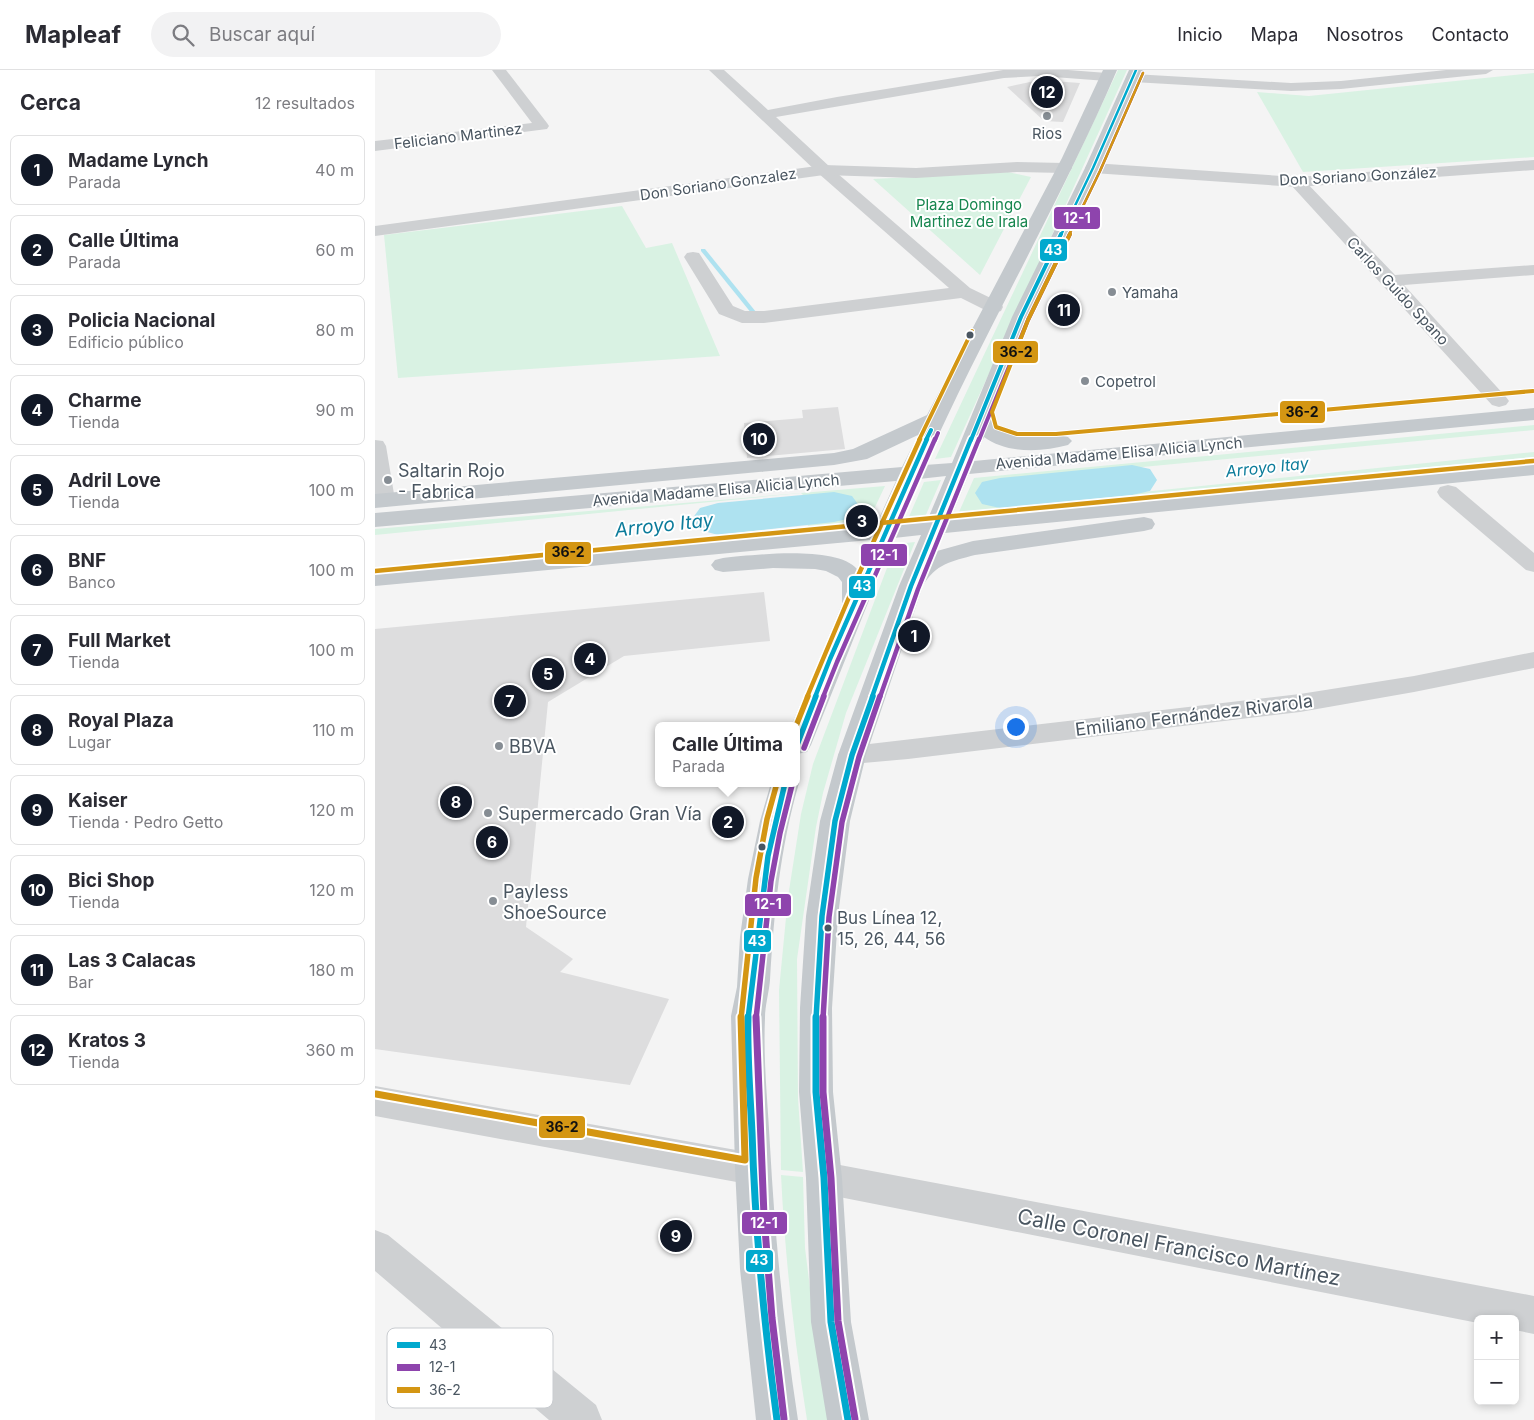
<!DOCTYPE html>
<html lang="es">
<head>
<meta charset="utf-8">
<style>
	body { margin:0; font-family:Inter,sans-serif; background:#f2f2f3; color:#2b2b33 }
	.controls { position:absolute; right:15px; bottom:15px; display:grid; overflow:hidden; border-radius:8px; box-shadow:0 2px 8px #0003 }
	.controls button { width:45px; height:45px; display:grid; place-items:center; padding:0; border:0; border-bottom:1px solid #e1e1e2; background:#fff; color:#2b2b33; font:25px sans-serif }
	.you { position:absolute; left:640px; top:656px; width:18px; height:18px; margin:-12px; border:4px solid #fff; border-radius:50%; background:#1a73e8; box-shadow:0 0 0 8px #1a73e833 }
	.badge { display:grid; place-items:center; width:32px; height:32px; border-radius:50%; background:#111827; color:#fff; font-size:16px; font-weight:700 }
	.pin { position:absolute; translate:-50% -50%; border:2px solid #fff; box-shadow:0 1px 5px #0006 }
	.popup { position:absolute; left:280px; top:652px; width:145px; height:65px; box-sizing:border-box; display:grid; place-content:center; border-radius:8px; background:#fff; filter:drop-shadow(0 1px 4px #0005); font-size:16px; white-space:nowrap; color:#7c7c81 }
	.popup b { font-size:19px; color:#2b2b33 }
	.popup::after { content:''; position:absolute; left:50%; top:100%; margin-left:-10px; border:10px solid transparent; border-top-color:#fff }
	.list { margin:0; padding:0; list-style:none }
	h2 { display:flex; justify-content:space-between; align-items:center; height:65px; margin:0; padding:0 20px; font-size:21px }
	h2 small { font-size:16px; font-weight:400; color:#7c7c81 }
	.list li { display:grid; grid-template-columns:32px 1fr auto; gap:15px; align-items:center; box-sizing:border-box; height:70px; margin:0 10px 10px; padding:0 10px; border:1px solid #e1e1e2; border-radius:8px }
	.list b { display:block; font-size:19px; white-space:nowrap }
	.list p { margin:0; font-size:16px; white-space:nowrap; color:#7c7c81 }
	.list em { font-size:16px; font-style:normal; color:#7c7c81 }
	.icon { flex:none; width:28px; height:28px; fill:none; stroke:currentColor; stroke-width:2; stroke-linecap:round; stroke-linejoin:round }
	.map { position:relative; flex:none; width:1159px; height:1350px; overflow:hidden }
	header { display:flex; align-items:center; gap:30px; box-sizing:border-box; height:70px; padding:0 25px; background:#fff; border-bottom:1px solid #e1e1e2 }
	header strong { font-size:24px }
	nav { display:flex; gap:28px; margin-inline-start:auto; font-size:18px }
	.search { width:350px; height:45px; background:#f2f2f3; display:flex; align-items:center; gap:12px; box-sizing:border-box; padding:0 18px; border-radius:28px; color:#7c7c81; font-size:19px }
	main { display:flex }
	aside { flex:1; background:#fff }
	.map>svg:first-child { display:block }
	.green { fill:#d9f2e3 }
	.pier { fill:#f4f4f4 }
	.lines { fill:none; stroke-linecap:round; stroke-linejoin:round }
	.stream { fill:#aee2f0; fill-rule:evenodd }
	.river { fill:#aee2f0; fill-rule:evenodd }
	.building { fill:#ddddde }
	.minor { fill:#ced0d2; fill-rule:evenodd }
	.tertiary { fill:#ced0d2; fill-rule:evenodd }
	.trunk { fill:#c4c9cd; fill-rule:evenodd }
	.bus-1-far4-casing { stroke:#fff; stroke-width:4.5 }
	.bus-1-far3-casing { stroke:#fff; stroke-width:6 }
	.bus-1-far2-casing { stroke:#fff; stroke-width:8 }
	.bus-1-far1-casing { stroke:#fff; stroke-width:9 }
	.bus-1-casing { stroke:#fff; stroke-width:11 }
	.bus-2-far4-casing { stroke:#fff; stroke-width:4.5 }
	.bus-2-far3-casing { stroke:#fff; stroke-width:6 }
	.bus-2-far2-casing { stroke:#fff; stroke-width:8 }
	.bus-2-far1-casing { stroke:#fff; stroke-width:9 }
	.bus-2-casing { stroke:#fff; stroke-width:11 }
	.bus-3-far4-casing { stroke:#fff; stroke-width:4.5 }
	.bus-3-far3-casing { stroke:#fff; stroke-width:6 }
	.bus-3-far2-casing { stroke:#fff; stroke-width:8 }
	.bus-3-far1-casing { stroke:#fff; stroke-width:9 }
	.bus-3-casing { stroke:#fff; stroke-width:11 }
	.bus-1-far4 { stroke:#00a9ce; stroke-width:2.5 }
	.bus-1-far3 { stroke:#00a9ce; stroke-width:4 }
	.bus-1-far2 { stroke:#00a9ce; stroke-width:4.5 }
	.bus-1-far1 { stroke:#00a9ce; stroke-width:5.5 }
	.bus-1 { stroke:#00a9ce; stroke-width:7 }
	.bus-2-far4 { stroke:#8e44ad; stroke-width:2.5 }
	.bus-2-far3 { stroke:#8e44ad; stroke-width:4 }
	.bus-2-far2 { stroke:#8e44ad; stroke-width:4.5 }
	.bus-2-far1 { stroke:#8e44ad; stroke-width:5.5 }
	.bus-2 { stroke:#8e44ad; stroke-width:7 }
	.bus-3-far4 { stroke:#d49613; stroke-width:2.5 }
	.bus-3-far3 { stroke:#d49613; stroke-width:4 }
	.bus-3-far2 { stroke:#d49613; stroke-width:4.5 }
	.bus-3-far1 { stroke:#d49613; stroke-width:5.5 }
	.bus-3 { stroke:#d49613; stroke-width:7 }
	.poi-dot { fill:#868d94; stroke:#fff; stroke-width:2 }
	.bus-dot { fill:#4a5661; stroke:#fff; stroke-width:2 }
	.labels { text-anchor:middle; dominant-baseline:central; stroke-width:4; stroke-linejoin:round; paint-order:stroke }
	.far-poi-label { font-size:15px; fill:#4a5661; stroke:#fff; text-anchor:start }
	.far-street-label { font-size:15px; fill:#4a5661; stroke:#fff }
	.far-park-label { font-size:15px; fill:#17864f; stroke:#fff }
	.far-water-label { font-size:16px; font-style:italic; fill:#0c7c9b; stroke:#fff }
	.bus-label { font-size:17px; fill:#4a5661; stroke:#fff; text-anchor:start }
	.poi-label { font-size:18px; fill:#4a5661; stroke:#fff; text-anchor:start }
	.street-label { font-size:18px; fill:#4a5661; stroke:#fff }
	.water-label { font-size:19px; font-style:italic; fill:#0c7c9b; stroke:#fff }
	.near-street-label { font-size:21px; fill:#4a5661; stroke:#fff }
	.key { fill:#fff; stroke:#c9ccd0; stroke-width:1 }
	.key-label { font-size:14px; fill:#4a5661 }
	.line-badge { stroke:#fff; stroke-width:2 }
	.badge-label { font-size:14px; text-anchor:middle; font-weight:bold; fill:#fff }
	.pale-badge-label { font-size:14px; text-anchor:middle; font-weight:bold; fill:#111 }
</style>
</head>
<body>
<header>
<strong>Mapleaf</strong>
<div class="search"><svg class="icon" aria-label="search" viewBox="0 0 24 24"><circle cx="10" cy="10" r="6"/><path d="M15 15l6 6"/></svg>Buscar aquí</div>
<nav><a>Inicio</a><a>Mapa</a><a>Nosotros</a><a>Contacto</a></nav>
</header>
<main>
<aside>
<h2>Cerca<small>12 resultados</small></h2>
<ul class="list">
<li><span class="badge">1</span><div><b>Madame Lynch</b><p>Parada</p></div><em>40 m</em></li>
<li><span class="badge">2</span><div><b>Calle Última</b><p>Parada</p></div><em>60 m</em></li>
<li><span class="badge">3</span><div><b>Policia Nacional</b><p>Edificio público</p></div><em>80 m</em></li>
<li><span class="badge">4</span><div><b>Charme</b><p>Tienda</p></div><em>90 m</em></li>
<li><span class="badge">5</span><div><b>Adril Love</b><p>Tienda</p></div><em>100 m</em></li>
<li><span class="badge">6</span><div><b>BNF</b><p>Banco</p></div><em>100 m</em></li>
<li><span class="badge">7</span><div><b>Full Market</b><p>Tienda</p></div><em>100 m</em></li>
<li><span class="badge">8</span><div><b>Royal Plaza</b><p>Lugar</p></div><em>110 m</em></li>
<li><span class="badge">9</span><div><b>Kaiser</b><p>Tienda · Pedro Getto</p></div><em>120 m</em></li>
<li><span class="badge">10</span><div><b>Bici Shop</b><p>Tienda</p></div><em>120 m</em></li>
<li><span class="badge">11</span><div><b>Las 3 Calacas</b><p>Bar</p></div><em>180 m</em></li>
<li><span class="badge">12</span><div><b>Kratos 3</b><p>Tienda</p></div><em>360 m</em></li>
</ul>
</aside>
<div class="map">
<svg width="1159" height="1350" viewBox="0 0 1159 1350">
	<rect width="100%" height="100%" fill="#f4f4f4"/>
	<path class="green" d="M 743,0 L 752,0 L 576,387 L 560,389 Z
		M 1159,3 L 1159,87 L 928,102 L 882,22 L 934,26 Z
		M 633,102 L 656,107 L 605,205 L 498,109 Z
		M 247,136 L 271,178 L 297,173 L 345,286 L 23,308 L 9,165 Z
		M 1159,355 L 1159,361 L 670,407 L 666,430 L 1159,380 L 1159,387 L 584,442 L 599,408 Z
		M 566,410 L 550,447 L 533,449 L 549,412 Z
		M 510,416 L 493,452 L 0,499 L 0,497 L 260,440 L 0,466 L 0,459 Z
		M 540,472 L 471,643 L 448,723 L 441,757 L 422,889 L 423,1028 L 428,1102 L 406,1100 L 404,920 L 413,827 L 426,744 L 438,694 L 521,474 Z
		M 406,1105 L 428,1107 L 430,1178 L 441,1266 L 455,1350 L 432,1350 C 419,1268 410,1187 406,1105 Z"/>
	<path class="pier" d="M 1159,360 L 1159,382 L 670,432 L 667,429 L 670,408 L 672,406 Z
		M 426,423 L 428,425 L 433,455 L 432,458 L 0,498 L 0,465 Z"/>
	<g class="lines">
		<path class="stream" d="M 326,179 L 330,179 L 381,242 L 381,244 L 377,244 L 326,181 Z"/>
		<path class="river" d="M 757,395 L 775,399 L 782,410 L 775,421 L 757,425 L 625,438 L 607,434 L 600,423 L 607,412 L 625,408 Z
			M 459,422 L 477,426 L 485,437 L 477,448 L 459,452 L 343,465 L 325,460 L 317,449 L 325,438 L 343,433 Z"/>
	</g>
	<path class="building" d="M 664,10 L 705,13 L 688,52 L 669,51 L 632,17 Z
		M 463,337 L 470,379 L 372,388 L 369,353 L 428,348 L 427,340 Z
		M 389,522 L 395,571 L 249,586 L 173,632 L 151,857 L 198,889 L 185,902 L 294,929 L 255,1015 L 0,979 L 0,559 Z"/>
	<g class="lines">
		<path class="minor" d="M 117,0 L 131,0 L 172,53 L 174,56 L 172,59 L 0,81 L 0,71 L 157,53 Z
			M 334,0 L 349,0 L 393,40 L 462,27 L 628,0 L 693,0 L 732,3 L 739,7 L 732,11 L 665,6 L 629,8 L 401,47 L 455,97 L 595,218 L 626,233 L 628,237 L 626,241 L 619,243 L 612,241 L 586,228 L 389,253 L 367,253 L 344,244 L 309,187 L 312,183 L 318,182 L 324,183 L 358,236 L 370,241 L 389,241 L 574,218 L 443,103 Z
			M 1071,0 L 1118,0 L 1111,4 L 966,19 L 916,21 L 758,12 L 751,8 L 758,4 L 916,13 L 966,11 Z
			M 922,107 L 928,109 L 1020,205 L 1159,195 L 1159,205 L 1029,215 L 1131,327 L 1134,331 L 1131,335 L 1124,337 L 1117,335 L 916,115 L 914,112 L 916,109 Z
			M 0,370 L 8,371 L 11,376 L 20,430 L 17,435 L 9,437 L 0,433 Z
			M 1073,415 L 1081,417 L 1159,483 L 1159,502 L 1151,500 L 1065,427 L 1062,422 L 1065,417 Z
			M 0,1160 L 13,1165 L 221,1335 L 227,1350 L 174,1350 L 0,1201 Z"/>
		<path class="tertiary" d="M 1159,90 L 1159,100 L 922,117 L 718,103 L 712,101 L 710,98 L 712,95 L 718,93 L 922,107 Z
			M 642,92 L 689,93 L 695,95 L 697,98 L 695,101 L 689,103 L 642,102 L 541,108 L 449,105 L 0,166 L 0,156 L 449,95 L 541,98 Z
			M 1159,582 L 1159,598 L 1039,622 L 925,642 L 533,689 L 477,694 L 467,692 L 463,685 L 467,678 L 477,676 L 925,624 L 1039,606 Z
			M 0,1016 L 378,1083 L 391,1088 L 396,1099 L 391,1110 L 378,1115 L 0,1046 Z
			M 449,1092 L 1159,1226 L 1159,1264 L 1140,1260 L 1140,1249 L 1103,1249 L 1103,1253 L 449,1124 L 436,1119 L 431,1108 L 436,1097 Z"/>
		<path class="trunk" d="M 728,0 L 742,0 C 684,135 609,262 550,395 L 577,393 L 637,247 L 710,98 L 754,0 L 768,0 L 726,98 L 655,247 L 619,341 L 624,358 C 646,374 670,361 693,367 L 697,371 L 693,375 C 667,382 632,384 609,367 L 599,391 L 1159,338 L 1159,350 L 594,404 L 576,448 L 1159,391 L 1159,405 L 570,463 L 562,481 L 598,471 L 769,447 L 777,449 L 780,454 L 777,459 L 769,461 L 600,485 C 577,491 560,494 548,516 L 491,685 L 475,751 L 463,846 L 457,938 L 458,1022 L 467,1108 L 476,1252 L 494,1350 L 452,1350 L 436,1252 L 431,1108 L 424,1022 L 425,938 L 431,846 L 445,751 L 463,685 L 524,516 L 546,465 L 519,468 L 436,675 L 432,682 L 422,684 L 422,656 L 416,656 L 467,534 L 467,512 L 463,507 L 451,501 L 440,499 L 398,498 L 348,502 L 340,500 L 336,495 L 340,490 L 348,488 C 378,485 461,475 482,499 L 495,470 L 0,516 L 0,502 L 501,455 L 521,411 L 0,457 L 0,443 L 527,397 L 543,365 L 492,389 L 459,395 L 0,438 L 0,424 L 459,383 L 478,379 L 552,345 L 687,88 ZM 571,406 L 552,451 L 525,453 L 544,409 Z
			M 422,709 L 424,713 C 405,778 399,843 395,910 C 394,923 390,935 390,948 C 388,990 393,1034 395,1076 C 400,1168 409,1259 423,1350 L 381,1350 L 365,1199 L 360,1098 L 356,946 L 362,917 L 365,867 L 373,809 L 385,751 L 396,713 L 422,713 Z"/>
		<g class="bus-1-far4-casing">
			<path id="bus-1-far4" d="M 686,165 L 718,98 L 761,0"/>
		</g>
		<g class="bus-1-far3-casing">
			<path id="bus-1-far3" d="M 551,370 L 556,360
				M 596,370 L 646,247 L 686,164"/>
		</g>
		<g class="bus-1-far2-casing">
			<path id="bus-1-far2" d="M 440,627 L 455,589 L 552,369
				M 497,627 L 536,516 L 596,369"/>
		</g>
		<g class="bus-1-far1-casing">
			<path id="bus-1-far1" d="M 422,675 L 441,626
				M 373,949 L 393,786 L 410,713
				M 441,949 L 447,846 L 460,751 L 477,685 L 498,626"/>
		</g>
		<g class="bus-1-casing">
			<path id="bus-1" d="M 373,947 C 372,986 375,1023 377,1062 C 380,1158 389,1254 402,1350
				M 441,947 L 441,1022 L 449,1108 L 456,1252 L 473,1350"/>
		</g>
		<g class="bus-2-far4-casing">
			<path id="bus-2-far4" d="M 694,165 L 725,101 L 768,3"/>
		</g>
		<g class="bus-2-far3-casing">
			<path id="bus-2-far3" d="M 560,370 L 563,363
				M 604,370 L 653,250 L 695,164"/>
		</g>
		<g class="bus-2-far2-casing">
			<path id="bus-2-far2" d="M 448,627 L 462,592 L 560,369
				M 505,627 L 543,519 L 604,369"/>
		</g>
		<g class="bus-2-far1-casing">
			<path id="bus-2-far1" d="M 429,678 L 449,626
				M 381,949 L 396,811 L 405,763 L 417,715
				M 448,949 L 454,847 L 467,752 L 484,687 L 505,626"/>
		</g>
		<g class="bus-2-casing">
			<path id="bus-2" d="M 381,947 L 389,1146 L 397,1248 L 409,1349
				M 448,947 L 448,1022 L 456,1108 L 463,1251 L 480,1349"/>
		</g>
		<g class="bus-3-far4-casing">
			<path id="bus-3-far4" d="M 694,165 L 725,101 L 768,3"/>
		</g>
		<g class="bus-3-far3-casing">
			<path id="bus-3-far3" d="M 695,164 L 653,250 L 617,342 L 621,357 L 642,364 L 681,364 L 1158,321
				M 544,370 L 597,261"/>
		</g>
		<g class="bus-3-far2-casing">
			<path id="bus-3-far2" d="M 0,501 L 1158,391
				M 432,627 L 483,506 L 545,369"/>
		</g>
		<g class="bus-3-far1-casing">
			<path id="bus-3-far1" d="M 421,656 L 433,626
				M 366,949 L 381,808 L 392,749 L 402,713"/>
		</g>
		<g class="bus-3-casing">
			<path id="bus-3" d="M 1,1024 L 370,1090 L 366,947"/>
		</g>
		<use href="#bus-1-far4" class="bus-1-far4"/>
		<use href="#bus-1-far3" class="bus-1-far3"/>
		<use href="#bus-1-far2" class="bus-1-far2"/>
		<use href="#bus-1-far1" class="bus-1-far1"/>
		<use href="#bus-1" class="bus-1"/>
		<use href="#bus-2-far4" class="bus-2-far4"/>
		<use href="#bus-2-far3" class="bus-2-far3"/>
		<use href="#bus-2-far2" class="bus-2-far2"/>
		<use href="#bus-2-far1" class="bus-2-far1"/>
		<use href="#bus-2" class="bus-2"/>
		<use href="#bus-3-far4" class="bus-3-far4"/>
		<use href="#bus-3-far3" class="bus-3-far3"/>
		<use href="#bus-3-far2" class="bus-3-far2"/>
		<use href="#bus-3-far1" class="bus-3-far1"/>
		<use href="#bus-3" class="bus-3"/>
	</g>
	<g class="poi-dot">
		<circle cx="672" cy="46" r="5"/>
		<circle cx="737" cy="222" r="5"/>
		<circle cx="710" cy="311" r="5"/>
		<circle cx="13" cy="410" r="5"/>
		<circle cx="124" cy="676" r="5"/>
		<circle cx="113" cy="743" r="5"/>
		<circle cx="118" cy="831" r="5"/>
	</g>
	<g class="bus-dot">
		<circle cx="595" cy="265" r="4.5"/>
		<circle cx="387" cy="777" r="4.5"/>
		<circle cx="453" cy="858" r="4.5"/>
	</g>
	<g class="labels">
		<g class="far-poi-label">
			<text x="672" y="63" text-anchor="middle">Rios</text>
			<text x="747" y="222">Yamaha</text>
			<text x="720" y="311">Copetrol</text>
		</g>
		<g class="far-street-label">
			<text transform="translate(83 66) rotate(-7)">Feliciano Martinez</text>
			<text transform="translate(983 106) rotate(-3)">Don Soriano González</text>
			<text transform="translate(343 114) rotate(-8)">Don Soriano Gonzalez</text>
			<text transform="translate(1023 221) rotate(47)">Carlos Guido Spano</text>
			<text transform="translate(744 383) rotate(-5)">Avenida Madame Elisa Alicia Lynch</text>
			<text transform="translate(341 420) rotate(-5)">Avenida Madame Elisa Alicia Lynch</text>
		</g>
		<g class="far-park-label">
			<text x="594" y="134">Plaza Domingo<tspan x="594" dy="17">Martinez de Irala</tspan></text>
		</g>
		<g class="far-water-label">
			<text transform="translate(892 397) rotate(-6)">Arroyo Itay</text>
		</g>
		<g class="bus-label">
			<text x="462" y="848">Bus Línea 12,<tspan x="462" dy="21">15, 26, 44, 56</tspan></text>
		</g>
		<g class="poi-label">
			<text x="23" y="400">Saltarin Rojo<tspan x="23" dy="21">- Fabrica</tspan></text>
			<text x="134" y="676">BBVA</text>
			<text x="123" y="743">Supermercado Gran Vía</text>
			<text x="128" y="821">Payless<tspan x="128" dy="21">ShoeSource</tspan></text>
		</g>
		<g class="street-label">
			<text transform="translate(819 645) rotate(-7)">Emiliano Fernández Rivarola</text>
		</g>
		<g class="water-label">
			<text transform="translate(289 455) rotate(-6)">Arroyo Itay</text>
		</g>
		<g class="near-street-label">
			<text transform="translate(804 1177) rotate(11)">Calle Coronel Francisco Martínez</text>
		</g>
	</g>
	<rect x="12" y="1258" width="166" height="80" rx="8" class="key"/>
	<rect x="22" y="1272" width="23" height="6" fill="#00a9ce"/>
	<rect x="22" y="1294" width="23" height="7" fill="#8e44ad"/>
	<rect x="22" y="1317" width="23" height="6" fill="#d49613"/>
	<g class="key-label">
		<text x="54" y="1280">43</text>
		<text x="54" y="1302">12-1</text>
		<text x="54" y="1325">36-2</text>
	</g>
	<g class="line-badge">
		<rect x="678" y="136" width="48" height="24" rx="5" fill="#8e44ad"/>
		<rect x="664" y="168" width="29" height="24" rx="5" fill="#00a9ce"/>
		<rect x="617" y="270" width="47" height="24" rx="5" fill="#d49613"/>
		<rect x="904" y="330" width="47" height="24" rx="5" fill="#d49613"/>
		<rect x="169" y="471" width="48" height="24" rx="5" fill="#d49613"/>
		<rect x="485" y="473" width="48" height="24" rx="5" fill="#8e44ad"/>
		<rect x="473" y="505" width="28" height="24" rx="5" fill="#00a9ce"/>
		<rect x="369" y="823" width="48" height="24" rx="5" fill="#8e44ad"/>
		<rect x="368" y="859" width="29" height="24" rx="5" fill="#00a9ce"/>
		<rect x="163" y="1045" width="48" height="24" rx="5" fill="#d49613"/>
		<rect x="366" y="1141" width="47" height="24" rx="5" fill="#8e44ad"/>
		<rect x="370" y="1179" width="29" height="24" rx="5" fill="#00a9ce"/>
	</g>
	<g class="badge-label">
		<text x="702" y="153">12-1</text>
		<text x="678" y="185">43</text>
		<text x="509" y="490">12-1</text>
		<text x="487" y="521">43</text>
		<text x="393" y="839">12-1</text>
		<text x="382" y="876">43</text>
		<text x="389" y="1158">12-1</text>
		<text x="384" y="1195">43</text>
	</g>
	<g class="pale-badge-label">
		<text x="641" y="287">36-2</text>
		<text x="927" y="347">36-2</text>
		<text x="193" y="487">36-2</text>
		<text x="187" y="1062">36-2</text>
	</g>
</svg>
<div class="controls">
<button>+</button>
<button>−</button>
</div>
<div class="you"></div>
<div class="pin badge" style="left:539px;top:566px">1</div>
<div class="pin badge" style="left:353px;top:752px">2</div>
<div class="popup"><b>Calle Última</b>Parada</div>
<div class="pin badge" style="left:487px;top:451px">3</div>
<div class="pin badge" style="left:215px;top:589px">4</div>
<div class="pin badge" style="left:173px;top:604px">5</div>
<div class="pin badge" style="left:117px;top:772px">6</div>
<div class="pin badge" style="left:135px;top:631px">7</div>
<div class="pin badge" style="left:81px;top:732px">8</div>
<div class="pin badge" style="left:301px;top:1166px">9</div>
<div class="pin badge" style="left:384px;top:369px">10</div>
<div class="pin badge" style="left:689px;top:240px">11</div>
<div class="pin badge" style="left:672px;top:22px">12</div>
</div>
</main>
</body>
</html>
